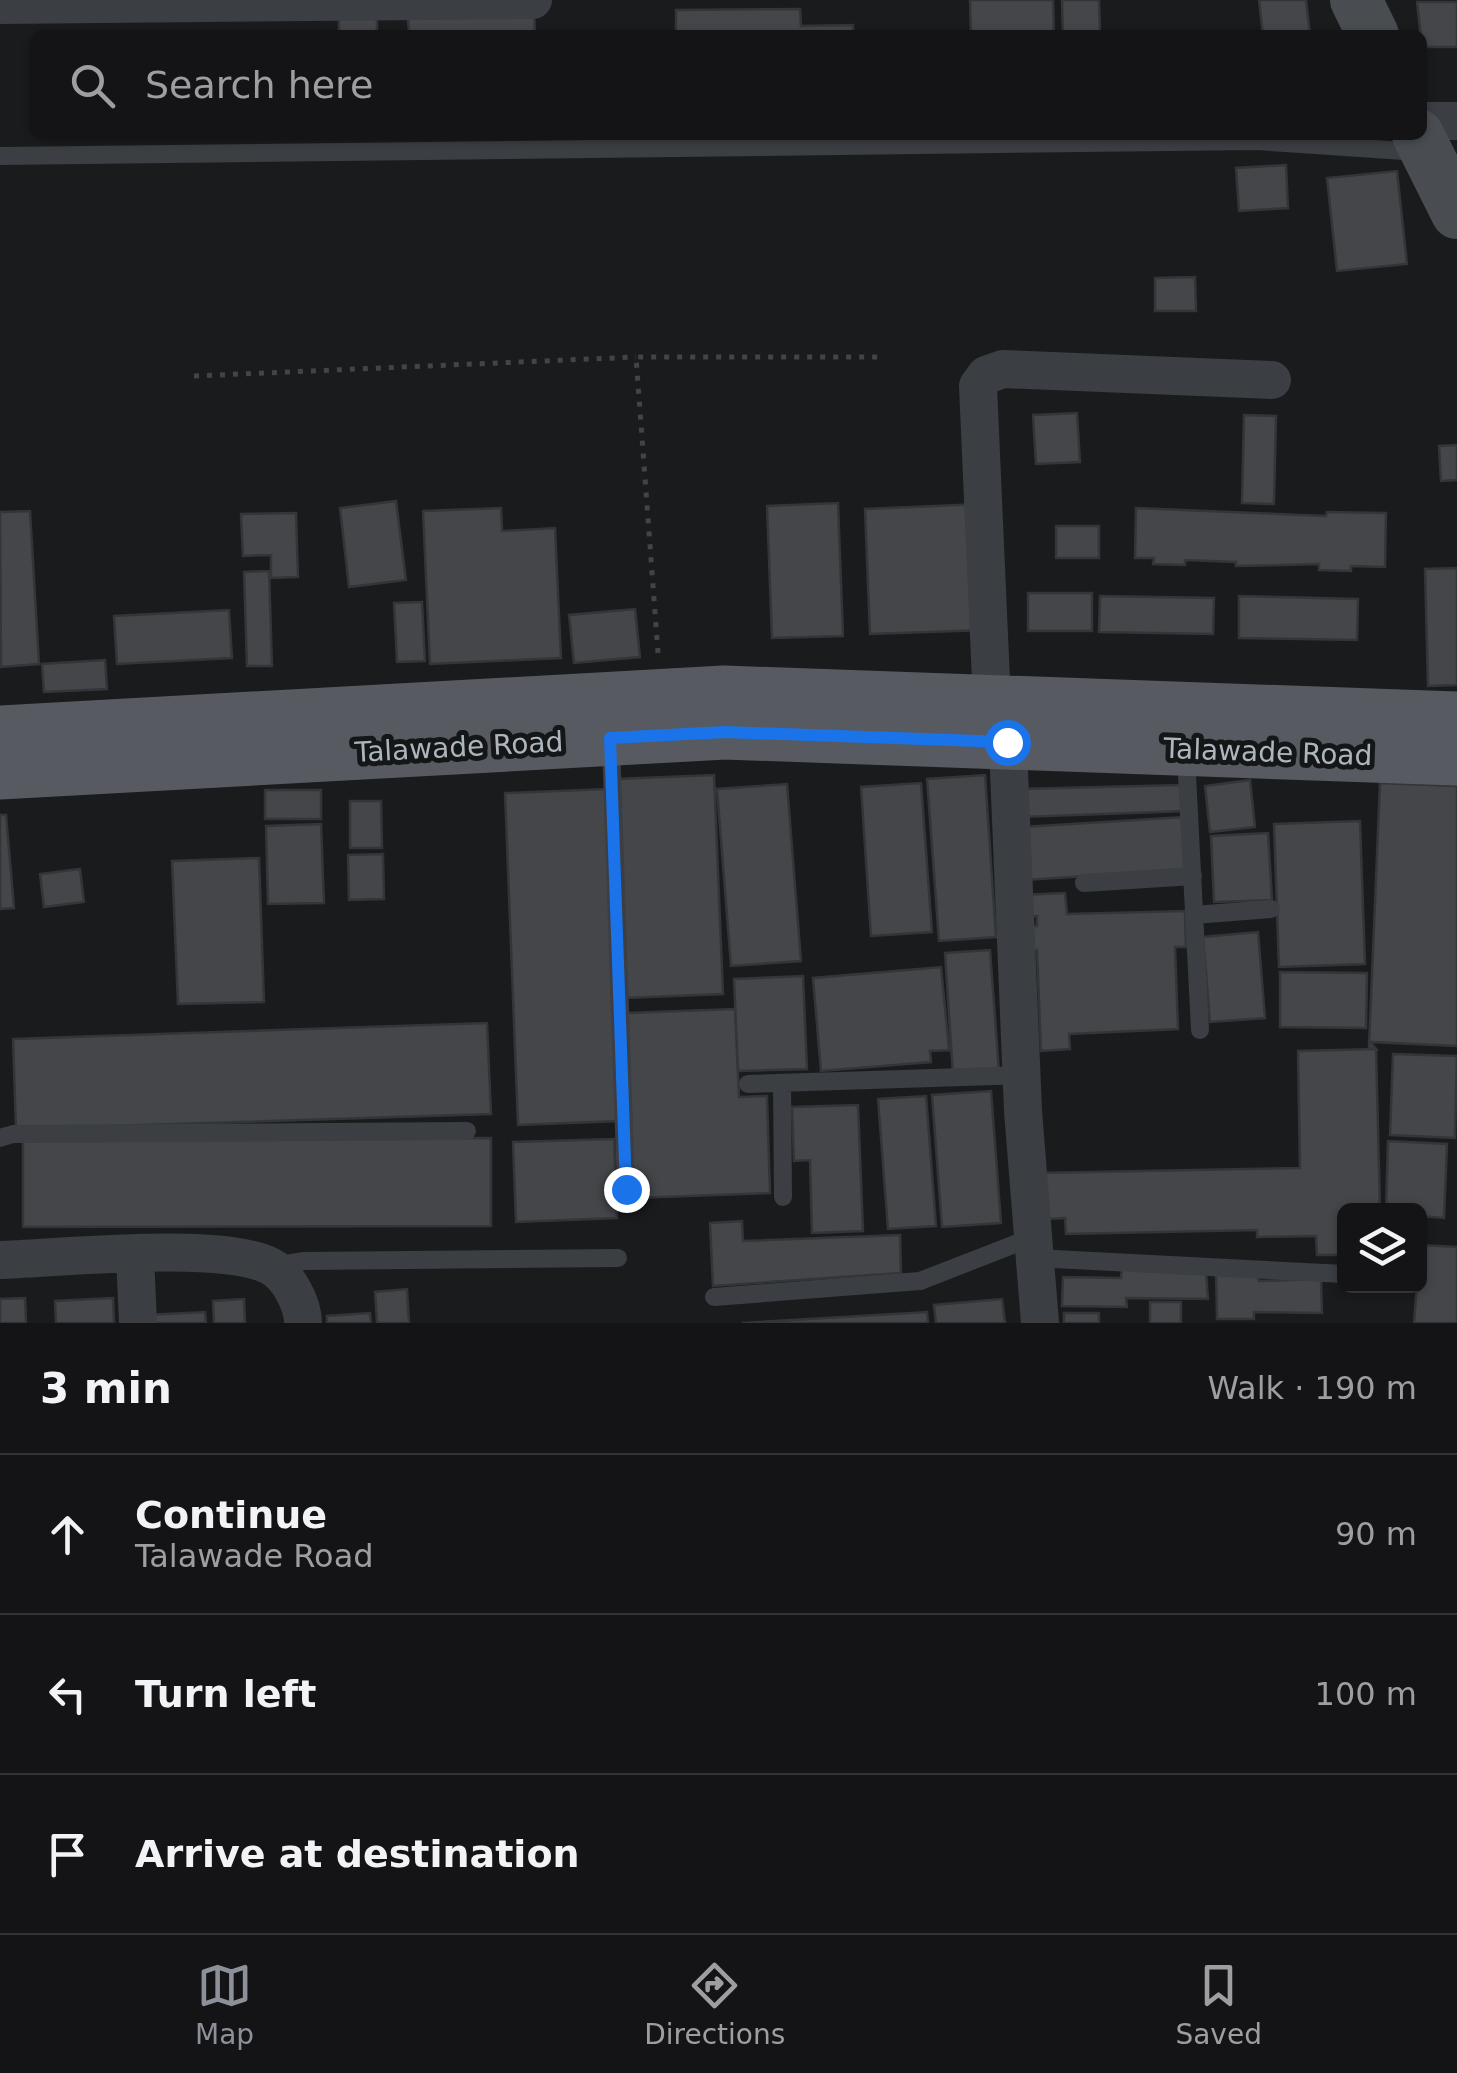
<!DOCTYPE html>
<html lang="en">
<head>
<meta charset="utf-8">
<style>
	body { margin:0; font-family:"DejaVu Sans",sans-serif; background:#212123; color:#f1f3f6 }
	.controls { position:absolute; right:30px; bottom:30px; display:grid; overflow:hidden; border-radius:15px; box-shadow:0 2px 8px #0004 }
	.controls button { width:90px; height:90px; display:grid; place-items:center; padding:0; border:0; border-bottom:2px solid #333335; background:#141416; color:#f1f3f6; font:50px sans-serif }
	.stop { position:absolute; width:30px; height:30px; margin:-22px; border:8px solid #1a73e8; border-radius:50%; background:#fff }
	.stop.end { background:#1a73e8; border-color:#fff; box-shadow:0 2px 10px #0008 }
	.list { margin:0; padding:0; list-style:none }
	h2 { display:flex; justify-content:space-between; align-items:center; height:130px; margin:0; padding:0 40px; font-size:42px }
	h2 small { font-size:32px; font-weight:400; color:#9d9ea1 }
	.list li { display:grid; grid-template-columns:65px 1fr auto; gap:30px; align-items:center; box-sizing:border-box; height:160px; padding:0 40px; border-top:2px solid #333335 }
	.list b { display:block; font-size:38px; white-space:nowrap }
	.list p { margin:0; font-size:32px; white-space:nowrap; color:#9d9ea1 }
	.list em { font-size:32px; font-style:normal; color:#9d9ea1 }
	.icon { flex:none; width:55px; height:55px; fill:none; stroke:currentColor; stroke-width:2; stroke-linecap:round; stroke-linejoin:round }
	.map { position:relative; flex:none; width:1457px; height:1323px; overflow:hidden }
	.search { position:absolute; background:#141416; box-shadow:0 2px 8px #0004; left:30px; right:30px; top:30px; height:110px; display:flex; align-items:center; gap:25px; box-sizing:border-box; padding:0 35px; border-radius:15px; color:#9d9ea1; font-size:38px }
	.sheet { height:610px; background:#141416 }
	nav { display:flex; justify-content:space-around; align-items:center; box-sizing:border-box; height:140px; border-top:2px solid #333335; background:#141416; font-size:28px; color:#9d9ea1 }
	nav a { display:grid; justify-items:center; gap:5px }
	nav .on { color:#8c9099 }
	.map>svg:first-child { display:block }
	.building { fill:#44464a; stroke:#343539; stroke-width:2.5 }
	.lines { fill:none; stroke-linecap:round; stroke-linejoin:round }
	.path { stroke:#414549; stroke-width:5; stroke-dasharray:5 8; stroke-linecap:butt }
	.lane { stroke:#3b3e42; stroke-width:18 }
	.street { stroke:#3b3e42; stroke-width:38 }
	.secondary { stroke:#494d52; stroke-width:52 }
	.primary { stroke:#575b61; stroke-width:55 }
	.route { stroke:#1a73e8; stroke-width:12 }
	.labels { text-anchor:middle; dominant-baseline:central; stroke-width:10; stroke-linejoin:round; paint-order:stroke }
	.street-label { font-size:28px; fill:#adb5bd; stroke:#151618 }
</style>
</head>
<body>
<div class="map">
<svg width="1457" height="1323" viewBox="0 0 1457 1323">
	<rect width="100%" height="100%" fill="#1a1b1d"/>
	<path class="building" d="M 970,0 L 1053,0 L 1054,35 L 971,35 Z
		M 1062,0 L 1099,0 L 1100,35 L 1063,35 Z
		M 1259,0 L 1306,0 L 1310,35 L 1263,35 Z
		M 1417,2 L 1457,2 L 1457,47 L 1422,47 Z
		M 800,9 L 801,26 L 853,25 L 853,35 L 676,35 L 676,10 Z
		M 534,11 L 535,35 L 409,35 L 408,18 Z
		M 339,12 L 377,13 L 377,35 L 339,35 Z
		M 1286,165 L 1288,208 L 1239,211 L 1236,168 Z
		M 1397,171 L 1407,264 L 1337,271 L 1327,178 Z
		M 1195,277 L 1196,311 L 1155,311 L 1155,278 Z
		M 1077,413 L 1080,462 L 1036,464 L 1033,415 Z
		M 1244,415 L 1276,416 L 1274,504 L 1242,503 Z
		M 1457,445 L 1457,480 L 1441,481 L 1439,446 Z
		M 396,501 L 406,580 L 349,587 L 340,508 Z
		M 838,503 L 843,636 L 772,638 L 767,506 Z
		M 981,504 L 986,630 L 870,634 L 865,509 Z
		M 501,508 L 502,531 L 555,528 L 561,658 L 430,664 L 423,511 Z
		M 1136,508 L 1326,516 L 1327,512 L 1386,513 L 1385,567 L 1351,566 L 1351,571 L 1319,570 L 1319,564 L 1236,566 L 1236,562 L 1185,560 L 1185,565 L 1153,564 L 1154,558 L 1135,558 Z
		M 30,511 L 39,664 L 1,667 L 0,512 Z
		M 296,513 L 298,577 L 271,578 L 271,555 L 243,556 L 241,514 Z
		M 1056,526 L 1099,526 L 1099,558 L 1056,558 Z
		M 1457,568 L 1457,685 L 1428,686 L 1425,569 Z
		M 269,571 L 272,666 L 247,666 L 244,572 Z
		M 1028,593 L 1092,593 L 1092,631 L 1028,631 Z
		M 1100,596 L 1214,598 L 1213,634 L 1099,632 Z
		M 1239,596 L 1358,599 L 1357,640 L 1239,638 Z
		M 422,602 L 425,661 L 397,662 L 394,603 Z
		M 635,609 L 640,657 L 574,663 L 569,615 Z
		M 229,610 L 232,658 L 117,664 L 114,616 Z
		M 105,660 L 107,689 L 44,692 L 42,664 Z
		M 714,775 L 723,994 L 625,998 L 616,779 Z
		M 985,775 L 996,937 L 939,941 L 927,779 Z
		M 1250,780 L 1255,827 L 1210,832 L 1205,786 Z
		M 921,783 L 932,932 L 871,936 L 861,787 Z
		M 1380,783 L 1457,786 L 1457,1046 L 1370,1042 L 1376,1049 L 1369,1047 Z
		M 787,784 L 801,961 L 731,966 L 717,789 Z
		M 1182,785 L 1186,811 L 1020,817 L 1019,789 Z
		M 607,789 L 620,1121 L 518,1125 L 505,793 Z
		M 265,790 L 321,790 L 321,819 L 265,819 Z
		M 350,801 L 381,801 L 382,848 L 350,848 Z
		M 0,815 L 6,815 L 14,908 L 0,909 Z
		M 1184,817 L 1188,869 L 1027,880 L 1023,827 Z
		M 1360,821 L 1365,964 L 1279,967 L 1274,824 Z
		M 321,824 L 324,903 L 268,904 L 266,826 Z
		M 1268,833 L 1272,900 L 1214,902 L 1211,836 Z
		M 383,854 L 384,899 L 349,900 L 348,855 Z
		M 259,858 L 264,1002 L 178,1004 L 172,861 Z
		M 80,869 L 84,902 L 44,907 L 40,874 Z
		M 1065,893 L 1067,914 L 1185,911 L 1186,947 L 1175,947 L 1178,1029 L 1069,1034 L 1070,1049 L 1041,1051 L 1037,950 L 1024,951 L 1023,926 L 1037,926 L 1037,916 L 1021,917 L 1020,895 Z
		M 1258,932 L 1265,1018 L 1210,1022 L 1203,937 Z
		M 990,950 L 999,1072 L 953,1075 L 945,953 Z
		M 941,967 L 949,1050 L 930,1051 L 931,1062 L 821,1071 L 813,978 Z
		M 1280,972 L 1367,973 L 1366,1028 L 1280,1027 Z
		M 803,976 L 807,1069 L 738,1071 L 734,979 Z
		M 735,1009 L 739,1097 L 767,1096 L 770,1193 L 634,1198 L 627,1013 Z
		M 487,1023 L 491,1114 L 16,1129 L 13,1039 Z
		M 1376,1049 L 1380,1210 L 1344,1210 L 1344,1255 L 1317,1255 L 1316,1236 L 1257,1237 L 1257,1230 L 1066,1234 L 1065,1218 L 1048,1219 L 1040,1173 L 1300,1168 L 1298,1051 Z
		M 1393,1054 L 1457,1056 L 1455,1138 L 1390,1135 Z
		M 991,1091 L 1001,1223 L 942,1227 L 932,1095 Z
		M 926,1096 L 936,1226 L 888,1229 L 878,1099 Z
		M 858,1105 L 863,1231 L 812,1233 L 810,1160 L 794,1161 L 792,1107 Z
		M 491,1138 L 491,1226 L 23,1227 L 23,1139 Z
		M 614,1139 L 617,1218 L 516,1222 L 513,1142 Z
		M 1388,1141 L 1447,1144 L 1444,1218 L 1420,1216 L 1420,1210 L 1386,1210 Z
		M 742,1221 L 743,1241 L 900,1235 L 901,1273 L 713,1286 L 710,1223 Z
		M 1420,1245 L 1457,1247 L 1457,1323 L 1414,1323 Z
		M 1122,1269 L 1206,1272 L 1208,1299 L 1126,1298 L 1127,1307 L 1062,1306 L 1063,1277 L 1121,1278 Z
		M 1256,1273 L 1259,1281 L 1321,1279 L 1322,1313 L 1254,1312 L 1254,1319 L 1217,1319 L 1216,1274 Z
		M 407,1289 L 409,1323 L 377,1323 L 375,1292 Z
		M 25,1298 L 26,1323 L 0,1323 L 0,1299 Z
		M 113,1298 L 114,1323 L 56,1323 L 55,1301 Z
		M 244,1299 L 245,1323 L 214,1323 L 213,1301 Z
		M 1002,1299 L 1005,1323 L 936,1323 L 934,1305 Z
		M 1150,1302 L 1181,1302 L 1181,1323 L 1150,1323 Z
		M 205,1312 L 206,1323 L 147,1323 L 147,1315 Z
		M 927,1312 L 928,1323 L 742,1323 Z
		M 370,1313 L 371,1323 L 327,1323 L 327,1316 Z
		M 1064,1313 L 1099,1313 L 1099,1323 L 1064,1323 Z"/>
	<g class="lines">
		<path class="path" d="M 194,376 L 636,357
			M 658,653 L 636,357 L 878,357"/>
		<path class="lane" d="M 0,156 L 1256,141 L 1419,152
			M 611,744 L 626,1189
			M 1186,755 L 1200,1030
			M 1084,883 L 1193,876
			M 1194,915 L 1271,909
			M 782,1083 L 783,1197
			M 748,1084 L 1022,1075
			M 0,1138 L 13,1134 L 467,1131
			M 1035,1258 L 1344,1274
			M 274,1266 L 304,1261 L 618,1258
			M 714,1297 L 920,1281 L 1033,1237"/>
		<path class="street" d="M 0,5 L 533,0
			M 1422,121 L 1457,121
			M 992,703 L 978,386 L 986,375 L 1003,369 L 1272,380
			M 1007,722 L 1023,1111 L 1040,1323
			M 135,1256 L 138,1323
			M 0,1260 C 60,1258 222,1241 270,1266 C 288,1275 303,1304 303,1323"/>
		<path class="secondary" d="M 1356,0 L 1373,35
			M 1418,135 L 1457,213"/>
		<path class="primary" d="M 0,733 L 724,693 L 1457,719
			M 0,772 L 725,732 L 1457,758"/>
	</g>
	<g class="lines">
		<path class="route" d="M 626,1189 L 610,738 L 725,732 L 1007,742"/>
	</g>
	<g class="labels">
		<g class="street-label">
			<text transform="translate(459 747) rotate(-3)">Talawade Road</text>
			<text transform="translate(1268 752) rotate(2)">Talawade Road</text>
		</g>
	</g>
</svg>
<div class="controls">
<button><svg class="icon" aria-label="layers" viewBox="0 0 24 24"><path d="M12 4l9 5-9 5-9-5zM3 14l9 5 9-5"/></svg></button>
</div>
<div class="stop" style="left:1007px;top:742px"></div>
<div class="stop end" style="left:626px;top:1189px"></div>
<div class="search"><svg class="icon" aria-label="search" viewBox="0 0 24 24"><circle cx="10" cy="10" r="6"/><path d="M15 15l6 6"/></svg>Search here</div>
</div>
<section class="sheet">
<h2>3 min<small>Walk · 190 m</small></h2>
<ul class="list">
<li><svg class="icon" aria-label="ahead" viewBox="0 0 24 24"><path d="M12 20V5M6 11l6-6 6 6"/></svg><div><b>Continue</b><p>Talawade Road</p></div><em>90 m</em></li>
<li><svg class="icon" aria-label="left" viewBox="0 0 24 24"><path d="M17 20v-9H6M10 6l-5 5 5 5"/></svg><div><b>Turn left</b></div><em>100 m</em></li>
<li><svg class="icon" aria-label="arrive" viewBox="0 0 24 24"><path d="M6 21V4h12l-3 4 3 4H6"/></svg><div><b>Arrive at destination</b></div></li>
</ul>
</section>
<nav>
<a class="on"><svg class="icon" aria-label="map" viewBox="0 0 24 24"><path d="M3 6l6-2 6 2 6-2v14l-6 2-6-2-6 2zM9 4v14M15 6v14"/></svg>Map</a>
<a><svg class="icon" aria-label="directions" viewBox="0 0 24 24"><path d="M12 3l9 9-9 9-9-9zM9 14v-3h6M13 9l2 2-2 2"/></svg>Directions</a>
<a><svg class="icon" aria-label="saved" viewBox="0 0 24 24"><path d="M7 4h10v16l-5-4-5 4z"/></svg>Saved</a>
</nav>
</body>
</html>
